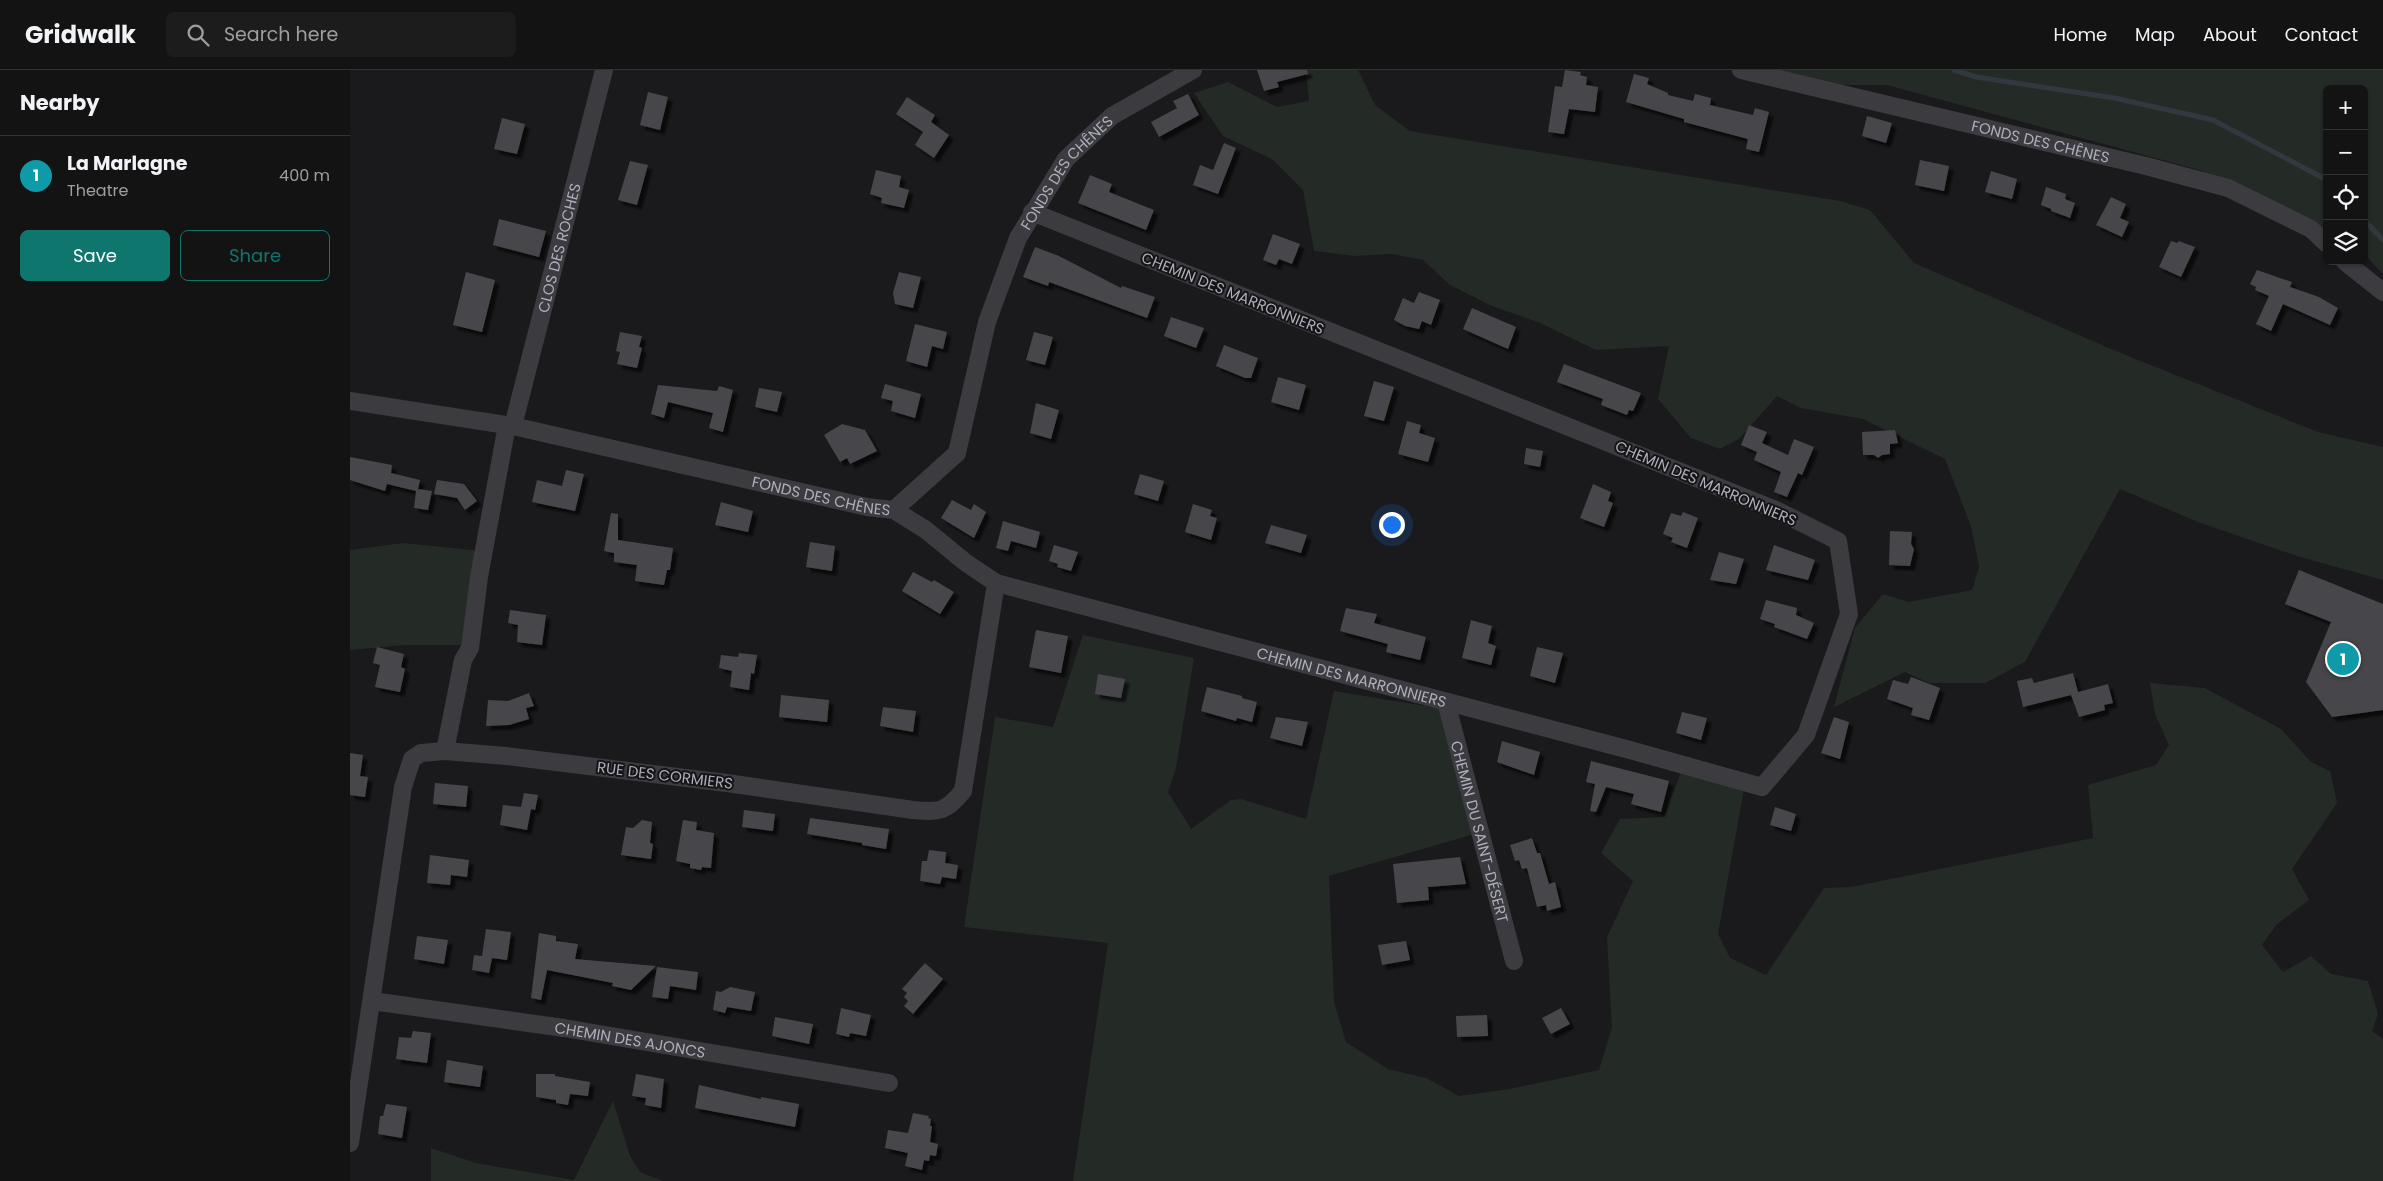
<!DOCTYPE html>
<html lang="en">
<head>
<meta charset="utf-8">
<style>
	body { margin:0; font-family:Poppins,sans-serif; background:#1d1c1d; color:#f1f3f6 }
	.controls { position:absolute; right:15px; top:15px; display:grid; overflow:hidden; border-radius:8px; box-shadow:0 1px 4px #0004 }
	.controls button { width:45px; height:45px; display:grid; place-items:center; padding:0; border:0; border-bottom:1px solid #333234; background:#141314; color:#f1f3f6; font:25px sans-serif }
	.you { position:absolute; left:1041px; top:454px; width:18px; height:18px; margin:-12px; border:4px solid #fff; border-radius:50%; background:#1a73e8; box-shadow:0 0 0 8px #1a73e833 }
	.badge { display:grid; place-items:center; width:32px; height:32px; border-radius:50%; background:#0f766e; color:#fff; font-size:16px; font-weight:700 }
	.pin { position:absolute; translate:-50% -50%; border:2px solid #fff; box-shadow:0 1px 5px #0006 }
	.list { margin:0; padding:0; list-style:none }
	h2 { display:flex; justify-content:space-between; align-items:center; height:65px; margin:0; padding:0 20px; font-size:21px }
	h2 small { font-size:16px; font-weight:400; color:#9d9ea0 }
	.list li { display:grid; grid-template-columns:32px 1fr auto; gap:15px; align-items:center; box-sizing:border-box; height:80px; padding:0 20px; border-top:1px solid #333234 }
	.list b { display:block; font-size:19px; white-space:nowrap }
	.list p { margin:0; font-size:16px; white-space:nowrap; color:#9d9ea0 }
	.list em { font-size:16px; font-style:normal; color:#9d9ea0 }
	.actions { display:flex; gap:10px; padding:15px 20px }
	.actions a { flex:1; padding:11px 0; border:1px solid #0f766e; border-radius:8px; text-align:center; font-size:18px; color:#0f766e }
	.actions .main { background:#0f766e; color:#fff }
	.icon { flex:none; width:28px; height:28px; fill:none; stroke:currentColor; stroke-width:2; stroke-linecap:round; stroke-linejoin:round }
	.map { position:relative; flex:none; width:2033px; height:1111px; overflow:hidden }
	header { display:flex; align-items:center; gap:30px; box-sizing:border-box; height:70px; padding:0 25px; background:#141314; border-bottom:1px solid #333234 }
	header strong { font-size:24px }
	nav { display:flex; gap:28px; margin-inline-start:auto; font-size:18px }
	.search { width:350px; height:45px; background:#1d1c1d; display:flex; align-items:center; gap:12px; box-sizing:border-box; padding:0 18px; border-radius:8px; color:#9d9ea0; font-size:19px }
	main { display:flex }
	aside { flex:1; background:#141314 }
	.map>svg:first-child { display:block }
	.green { fill:#242b26 }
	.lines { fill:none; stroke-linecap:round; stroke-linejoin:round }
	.stream { stroke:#323840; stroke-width:5 }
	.building { fill:#47464b; filter:url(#shadow) }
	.minor { stroke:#3b3b40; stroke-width:18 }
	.labels { text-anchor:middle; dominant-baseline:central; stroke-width:4; stroke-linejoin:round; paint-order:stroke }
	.street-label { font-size:15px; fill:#adafba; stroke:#151416 }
</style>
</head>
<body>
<header>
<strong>Gridwalk</strong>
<div class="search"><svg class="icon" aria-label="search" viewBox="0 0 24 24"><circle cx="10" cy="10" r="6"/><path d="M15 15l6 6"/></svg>Search here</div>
<nav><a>Home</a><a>Map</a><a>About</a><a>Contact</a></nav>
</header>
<main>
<aside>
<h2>Nearby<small></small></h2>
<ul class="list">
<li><span class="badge" style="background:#0f9aa8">1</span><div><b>La Marlagne</b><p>Theatre</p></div><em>400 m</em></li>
</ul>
<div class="actions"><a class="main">Save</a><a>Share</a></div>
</aside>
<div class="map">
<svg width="2033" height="1111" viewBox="0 0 2033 1111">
	<defs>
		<filter id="shadow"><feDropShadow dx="4.5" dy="4.5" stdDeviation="1" flood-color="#0009"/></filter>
	</defs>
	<rect width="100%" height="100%" fill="#1a191b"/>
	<path class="green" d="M 956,0 L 1008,0 L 1025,35 L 1060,61 L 1490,131 L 1520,140 L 1564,193 L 1768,282 L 1968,362 L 2033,377 L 2033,510 L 1947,486 L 1848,452 L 1770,419 L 1675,592 L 1635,613 L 1579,613 L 1555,602 L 1484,637 L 1505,558 L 1533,524 L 1559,532 L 1622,520 L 1629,497 L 1621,456 L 1595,389 L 1513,349 L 1451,338 L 1427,326 L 1389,369 L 1370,379 L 1341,368 L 1308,329 L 1319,276 L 1246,280 L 1190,253 L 1142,236 L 1100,215 L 1073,190 L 1042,184 L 1005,186 L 964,181 L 953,120 L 922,89 L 873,66 L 844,23 L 878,12 L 927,37 L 959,31 Z
		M 1419,0 L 2033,0 L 2033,204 L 2014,184 L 2014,19 L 1977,19 L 1977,160 L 1853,101 L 1537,15 L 1476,15 Z
		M 53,473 L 131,481 L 112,575 L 54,575 L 0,580 L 0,480 Z
		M 733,565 L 844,588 L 826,698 L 818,722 L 841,759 L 881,730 L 891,729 L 956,749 L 984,621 L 1093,639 L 1128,763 L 979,806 L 984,932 L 996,972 L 1038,999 L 1076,1008 L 1109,1026 L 1160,1019 L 1249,1000 L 1262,957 L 1257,867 L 1283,811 L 1251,783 L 1270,749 L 1314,747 L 1331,702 L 1394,719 L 1368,864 L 1380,888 L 1416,905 L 1474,818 L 1501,817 L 1743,768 L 1738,715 L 1806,695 L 1819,675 L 1805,644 L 1800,613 L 1855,618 L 1931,659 L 1961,692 L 1980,701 L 1987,733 L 1942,799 L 1959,830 L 1927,854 L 1912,875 L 1933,902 L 1961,886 L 1981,904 L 2018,911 L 2028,944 L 2022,961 L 2033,969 L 2033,1111 L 723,1111 L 758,873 L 614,857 L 645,647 L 703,657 Z
		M 263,1031 L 280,1086 L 290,1102 L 313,1111 L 81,1111 L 81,1078 L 126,1093 L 224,1110 Z"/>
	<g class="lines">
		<path class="stream" d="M 1604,0 L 1626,7 L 1764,28 L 1863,50 L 1977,110
			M 2014,150 L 2033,170"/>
	</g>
	<path class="building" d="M 907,0 L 957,0 L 958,4 L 927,12 L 929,17 L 914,21 Z
		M 1215,0 L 1231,2 L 1230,5 L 1237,7 L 1236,15 L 1248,17 L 1245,42 L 1219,39 L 1214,64 L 1198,62 L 1205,16 L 1212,17 Z
		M 1284,4 L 1299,8 L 1297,14 L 1318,23 L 1318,25 L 1343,31 L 1345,24 L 1361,28 L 1360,35 L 1403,45 L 1405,38 L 1419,42 L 1409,82 L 1396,79 L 1398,69 L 1334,52 L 1334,49 L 1276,32 Z
		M 298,22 L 318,27 L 310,60 L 290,55 Z
		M 838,24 L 849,45 L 809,67 L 801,52 L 827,38 L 823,31 Z
		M 557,27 L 585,45 L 581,52 L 599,65 L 584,88 L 565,75 L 573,62 L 546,44 Z
		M 1517,46 L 1542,53 L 1536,73 L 1512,66 Z
		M 152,48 L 175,54 L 167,84 L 144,79 Z
		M 874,73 L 886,78 L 868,124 L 843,115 L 850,95 L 863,100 Z
		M 1570,90 L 1599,96 L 1594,121 L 1565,115 Z
		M 280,91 L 298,95 L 287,135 L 268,130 Z
		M 526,100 L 551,106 L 549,117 L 559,120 L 554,138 L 531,133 L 532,128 L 520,124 Z
		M 1641,101 L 1667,109 L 1662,129 L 1635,122 Z
		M 740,105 L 762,114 L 759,122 L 804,140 L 796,160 L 728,133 Z
		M 1696,117 L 1716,124 L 1715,129 L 1725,133 L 1720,148 L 1701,141 L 1701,139 L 1691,135 Z
		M 1761,127 L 1776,134 L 1770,148 L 1779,152 L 1772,167 L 1746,155 Z
		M 149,149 L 196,161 L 189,187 L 143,175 Z
		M 923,164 L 950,174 L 942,194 L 929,189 L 926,195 L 913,190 Z
		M 1821,171 L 1827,173 L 1829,171 L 1845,177 L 1831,207 L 1809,197 Z
		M 685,177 L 709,186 L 771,218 L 772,216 L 805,227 L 797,248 L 699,212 L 698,216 L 673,207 Z
		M 1907,200 L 1942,212 L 1940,217 L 1969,227 L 1988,238 L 1980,255 L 1933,234 L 1921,261 L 1906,254 L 1919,226 L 1905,220 L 1906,217 L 1900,214 Z
		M 116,202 L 145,210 L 132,262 L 103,255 Z
		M 549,202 L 571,207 L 563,238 L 545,234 L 543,223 Z
		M 1069,222 L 1090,230 L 1081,255 L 1072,251 L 1069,259 L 1055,256 L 1044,250 L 1053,228 L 1064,233 Z
		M 1122,238 L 1166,257 L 1158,279 L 1113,259 Z
		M 821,247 L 854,258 L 846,278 L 814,266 Z
		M 565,254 L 597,262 L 593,279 L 582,276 L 577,297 L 556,291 Z
		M 270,262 L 292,266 L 289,277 L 292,278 L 287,298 L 267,294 L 270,282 L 266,281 Z
		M 684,262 L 703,267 L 695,295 L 676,290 Z
		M 874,275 L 908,288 L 901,308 L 895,308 L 866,296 Z
		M 1214,294 L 1291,323 L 1283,341 L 1279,340 L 1277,345 L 1251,335 L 1253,329 L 1207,312 Z
		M 928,307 L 956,315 L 949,340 L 921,332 Z
		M 1024,311 L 1044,317 L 1034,351 L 1014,346 Z
		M 535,314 L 571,324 L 565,348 L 541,341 L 543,331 L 531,328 Z
		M 308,315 L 367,321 L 369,316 L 383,320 L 373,362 L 359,358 L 363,343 L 318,332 L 314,348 L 301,344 Z
		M 409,318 L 432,322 L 427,342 L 405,337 Z
		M 686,333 L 709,340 L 701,369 L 680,363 Z
		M 1057,351 L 1071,355 L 1069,363 L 1085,368 L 1078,392 L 1048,384 Z
		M 492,354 L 515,360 L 527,381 L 500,394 L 497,388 L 490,392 L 474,365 Z
		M 1399,355 L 1417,362 L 1412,373 L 1438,385 L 1444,369 L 1464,377 L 1452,405 L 1448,403 L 1437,427 L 1424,422 L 1431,402 L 1404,390 L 1407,382 L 1391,375 Z
		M 1545,360 L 1548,373 L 1540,374 L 1540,384 L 1532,385 L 1528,388 L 1524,385 L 1513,385 L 1512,362 Z
		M 1176,378 L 1193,381 L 1190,397 L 1174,394 Z
		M 0,387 L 42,395 L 41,403 L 70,410 L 68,419 L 82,421 L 78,440 L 64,438 L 66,421 L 37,414 L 35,421 L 0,410 Z
		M 216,400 L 234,404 L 225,441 L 182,432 L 187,410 L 212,416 Z
		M 790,404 L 814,411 L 808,431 L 784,424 Z
		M 87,410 L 114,414 L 127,431 L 115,440 L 107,428 L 84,424 Z
		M 1243,414 L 1261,422 L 1258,431 L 1263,433 L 1254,457 L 1230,448 Z
		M 602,430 L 621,440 L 624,434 L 636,442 L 624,468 L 591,448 Z
		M 371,432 L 403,441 L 398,462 L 365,455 Z
		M 843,434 L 862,440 L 860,446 L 867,448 L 861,470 L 835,462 Z
		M 1333,442 L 1348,448 L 1337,478 L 1321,472 L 1323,468 L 1313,464 L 1321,443 L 1331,446 Z
		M 261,443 L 268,444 L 268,470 L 323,478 L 320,500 L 317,500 L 314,515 L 285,511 L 287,495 L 264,492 L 264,483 L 254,481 Z
		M 653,451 L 690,462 L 686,478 L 661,471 L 658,481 L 646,478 Z
		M 921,455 L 957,465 L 951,483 L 915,473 Z
		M 1540,461 L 1562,462 L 1561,474 L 1564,479 L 1560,496 L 1539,495 Z
		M 460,472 L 485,476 L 482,501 L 456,497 Z
		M 704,475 L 728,482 L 721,501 L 707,497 L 708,494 L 699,491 Z
		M 1424,475 L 1465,490 L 1458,510 L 1416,500 Z
		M 1369,482 L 1394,489 L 1386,514 L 1360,510 Z
		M 1949,500 L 2033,534 L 2033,640 L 1982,647 L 1956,612 L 1981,552 L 1935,534 Z
		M 563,502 L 582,512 L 584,510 L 604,522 L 590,544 L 552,521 Z
		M 1416,530 L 1447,538 L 1446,545 L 1464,553 L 1457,569 L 1424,557 L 1425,554 L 1410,549 Z
		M 996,538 L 1027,544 L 1024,553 L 1076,567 L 1070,590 L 1036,582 L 1038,574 L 990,561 Z
		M 160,540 L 196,545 L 192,575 L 167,572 L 168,555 L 158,553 Z
		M 1121,550 L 1142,556 L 1138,573 L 1146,576 L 1141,595 L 1112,588 Z
		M 686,560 L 718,566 L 711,603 L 679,597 Z
		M 27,577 L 54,584 L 51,597 L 55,599 L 50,622 L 25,617 L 30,595 L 23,593 Z
		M 1187,577 L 1213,583 L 1205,613 L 1180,606 Z
		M 389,583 L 407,585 L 404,604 L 401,603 L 399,620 L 380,617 L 382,601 L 369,598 L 371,585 L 388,587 Z
		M 1723,603 L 1728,622 L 1758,614 L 1763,633 L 1754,635 L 1755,640 L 1729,647 L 1721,625 L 1673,637 L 1667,611 L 1682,608 L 1684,613 Z
		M 748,604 L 775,609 L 771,628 L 745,624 Z
		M 1561,607 L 1590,618 L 1579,650 L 1561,645 L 1563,638 L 1537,629 L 1543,610 L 1558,614 Z
		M 857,617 L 892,626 L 892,628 L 907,632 L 902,652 L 887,648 L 886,651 L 851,641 Z
		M 179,623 L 184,636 L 176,638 L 179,649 L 159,655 L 136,656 L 138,630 L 158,631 Z
		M 431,625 L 479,630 L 477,652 L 429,647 Z
		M 533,637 L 566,641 L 563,662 L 530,656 Z
		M 1332,642 L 1357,648 L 1351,670 L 1326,663 Z
		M 926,647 L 958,652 L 952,676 L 920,668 Z
		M 1484,647 L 1499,652 L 1490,689 L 1471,683 Z
		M 1152,671 L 1190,682 L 1184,705 L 1147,692 Z
		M 0,683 L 13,685 L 10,706 L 18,707 L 15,727 L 0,725 Z
		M 1241,691 L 1319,711 L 1311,742 L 1281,734 L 1284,724 L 1256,717 L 1246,742 L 1240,741 L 1245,714 L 1236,712 Z
		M 85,713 L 118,716 L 116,737 L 83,734 Z
		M 174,723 L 188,725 L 185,740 L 181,739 L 177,760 L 150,755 L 153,735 L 171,737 Z
		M 1425,737 L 1446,744 L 1441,761 L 1420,755 Z
		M 394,740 L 425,744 L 423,761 L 392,757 Z
		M 460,748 L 539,759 L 536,779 L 512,775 L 512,773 L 457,764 Z
		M 292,750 L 302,752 L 300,773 L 303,774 L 301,789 L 271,785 L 276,757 L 283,758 Z
		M 333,750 L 347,752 L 346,760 L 364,763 L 361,798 L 352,797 L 351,800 L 340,798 L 340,794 L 326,791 Z
		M 1182,768 L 1187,783 L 1190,783 L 1199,814 L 1205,812 L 1211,837 L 1197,841 L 1196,835 L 1187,837 L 1177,798 L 1172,799 L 1169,790 L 1165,791 L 1160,775 Z
		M 579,780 L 596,782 L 595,793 L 608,795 L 606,809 L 592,807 L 590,814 L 570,811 L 572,791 L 577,791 Z
		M 80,785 L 119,790 L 117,807 L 101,805 L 100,815 L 77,813 Z
		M 1110,787 L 1116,814 L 1078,817 L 1079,830 L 1047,833 L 1043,794 Z
		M 136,859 L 161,862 L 157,890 L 142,888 L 139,903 L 122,900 L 124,885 L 132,886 Z
		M 189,863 L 206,866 L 206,871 L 228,874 L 225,889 L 306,896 L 281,920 L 262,916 L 263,913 L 197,900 L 191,930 L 181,928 Z
		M 67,866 L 98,870 L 94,894 L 64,889 Z
		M 1056,871 L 1060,890 L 1032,895 L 1028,875 Z
		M 575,893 L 593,909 L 563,944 L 554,936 L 558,931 L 554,927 L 557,923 L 552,919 Z
		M 307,897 L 348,902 L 346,920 L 320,916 L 318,929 L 302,927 Z
		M 380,917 L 405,922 L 401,941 L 377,937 L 375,943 L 363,940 L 366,921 L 371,922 Z
		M 491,938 L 521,945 L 516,966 L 500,963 L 499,967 L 486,964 Z
		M 1211,938 L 1220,954 L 1201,964 L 1192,948 Z
		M 1137,945 L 1138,966 L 1107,967 L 1106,946 Z
		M 425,947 L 463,954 L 459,974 L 422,966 Z
		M 63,961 L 81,963 L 77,993 L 46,989 L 49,967 L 61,968 Z
		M 97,990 L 133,996 L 130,1017 L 94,1012 Z
		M 186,1004 L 205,1004 L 205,1006 L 240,1012 L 238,1026 L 220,1024 L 218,1035 L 206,1033 L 206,1030 L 186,1027 Z
		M 286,1004 L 314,1009 L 311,1038 L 295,1035 L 296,1028 L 282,1026 Z
		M 349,1015 L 411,1029 L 411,1027 L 449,1034 L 445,1057 L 345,1038 Z
		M 36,1034 L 57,1037 L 52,1068 L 28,1064 L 30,1046 L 33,1046 Z
		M 563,1043 L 579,1046 L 578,1048 L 581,1049 L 580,1056 L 582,1056 L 580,1072 L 588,1074 L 586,1086 L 580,1085 L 579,1091 L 574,1090 L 572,1100 L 555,1096 L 558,1083 L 535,1078 L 538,1060 L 558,1063 Z"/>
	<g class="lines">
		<g class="minor">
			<path id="s1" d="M 1391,0 L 1796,96 L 1878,118 L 1961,159 L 1977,174"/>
			<path d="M 1994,191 L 2033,222"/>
			<path id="s2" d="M 0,331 L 163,356 L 517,437 L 544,440 L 576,460 L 615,492 L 646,513 L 613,721 C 595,743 589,742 563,740 L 377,713 L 156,686 L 95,681 L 71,683 L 62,689 L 53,717 L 0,1073"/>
			<path id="s3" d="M 163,356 L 254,0"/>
			<path id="s4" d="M 544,440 L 607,383 L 637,252 L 668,168 L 716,89 L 762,46 L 843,0"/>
			<path id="s5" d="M 646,513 L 1280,680 L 1412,717 L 1456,665 L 1499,544 L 1488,471 L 1426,440 L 682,142"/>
			<path id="s6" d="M 1096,632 L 1164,891"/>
			<path d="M 95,681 L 113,590 L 120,578 L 129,507 L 157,355"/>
			<path id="s7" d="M 22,931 L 214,958 L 539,1013"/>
		</g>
	</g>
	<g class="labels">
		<g class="street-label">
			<text stroke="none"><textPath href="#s1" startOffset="308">FONDS DES CHÊNES</textPath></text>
			<text stroke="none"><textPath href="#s4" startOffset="391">FONDS DES CHÊNES</textPath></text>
			<text stroke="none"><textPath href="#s3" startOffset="184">CLOS DES ROCHES</textPath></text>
			<text transform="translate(883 223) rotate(22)">CHEMIN DES MARRONNIERS</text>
			<text transform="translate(1356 413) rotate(23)">CHEMIN DES MARRONNIERS</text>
			<text stroke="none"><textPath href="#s2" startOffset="481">FONDS DES CHÊNES</textPath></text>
			<text stroke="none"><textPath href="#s5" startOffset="368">CHEMIN DES MARRONNIERS</textPath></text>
			<text transform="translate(315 705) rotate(7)">RUE DES CORMIERS</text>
			<text stroke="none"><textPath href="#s6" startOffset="134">CHEMIN DU SAINT-DÉSERT</textPath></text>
			<text stroke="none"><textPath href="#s7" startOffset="261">CHEMIN DES AJONCS</textPath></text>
		</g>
	</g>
</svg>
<div class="controls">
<button>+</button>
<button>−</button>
<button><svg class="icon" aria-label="locate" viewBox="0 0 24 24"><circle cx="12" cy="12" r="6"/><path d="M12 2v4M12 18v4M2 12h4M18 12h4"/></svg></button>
<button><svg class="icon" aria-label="layers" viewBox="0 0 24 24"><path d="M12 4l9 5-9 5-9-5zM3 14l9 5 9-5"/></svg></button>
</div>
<div class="you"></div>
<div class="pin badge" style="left:1993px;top:589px;background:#0f9aa8">1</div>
</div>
</main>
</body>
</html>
